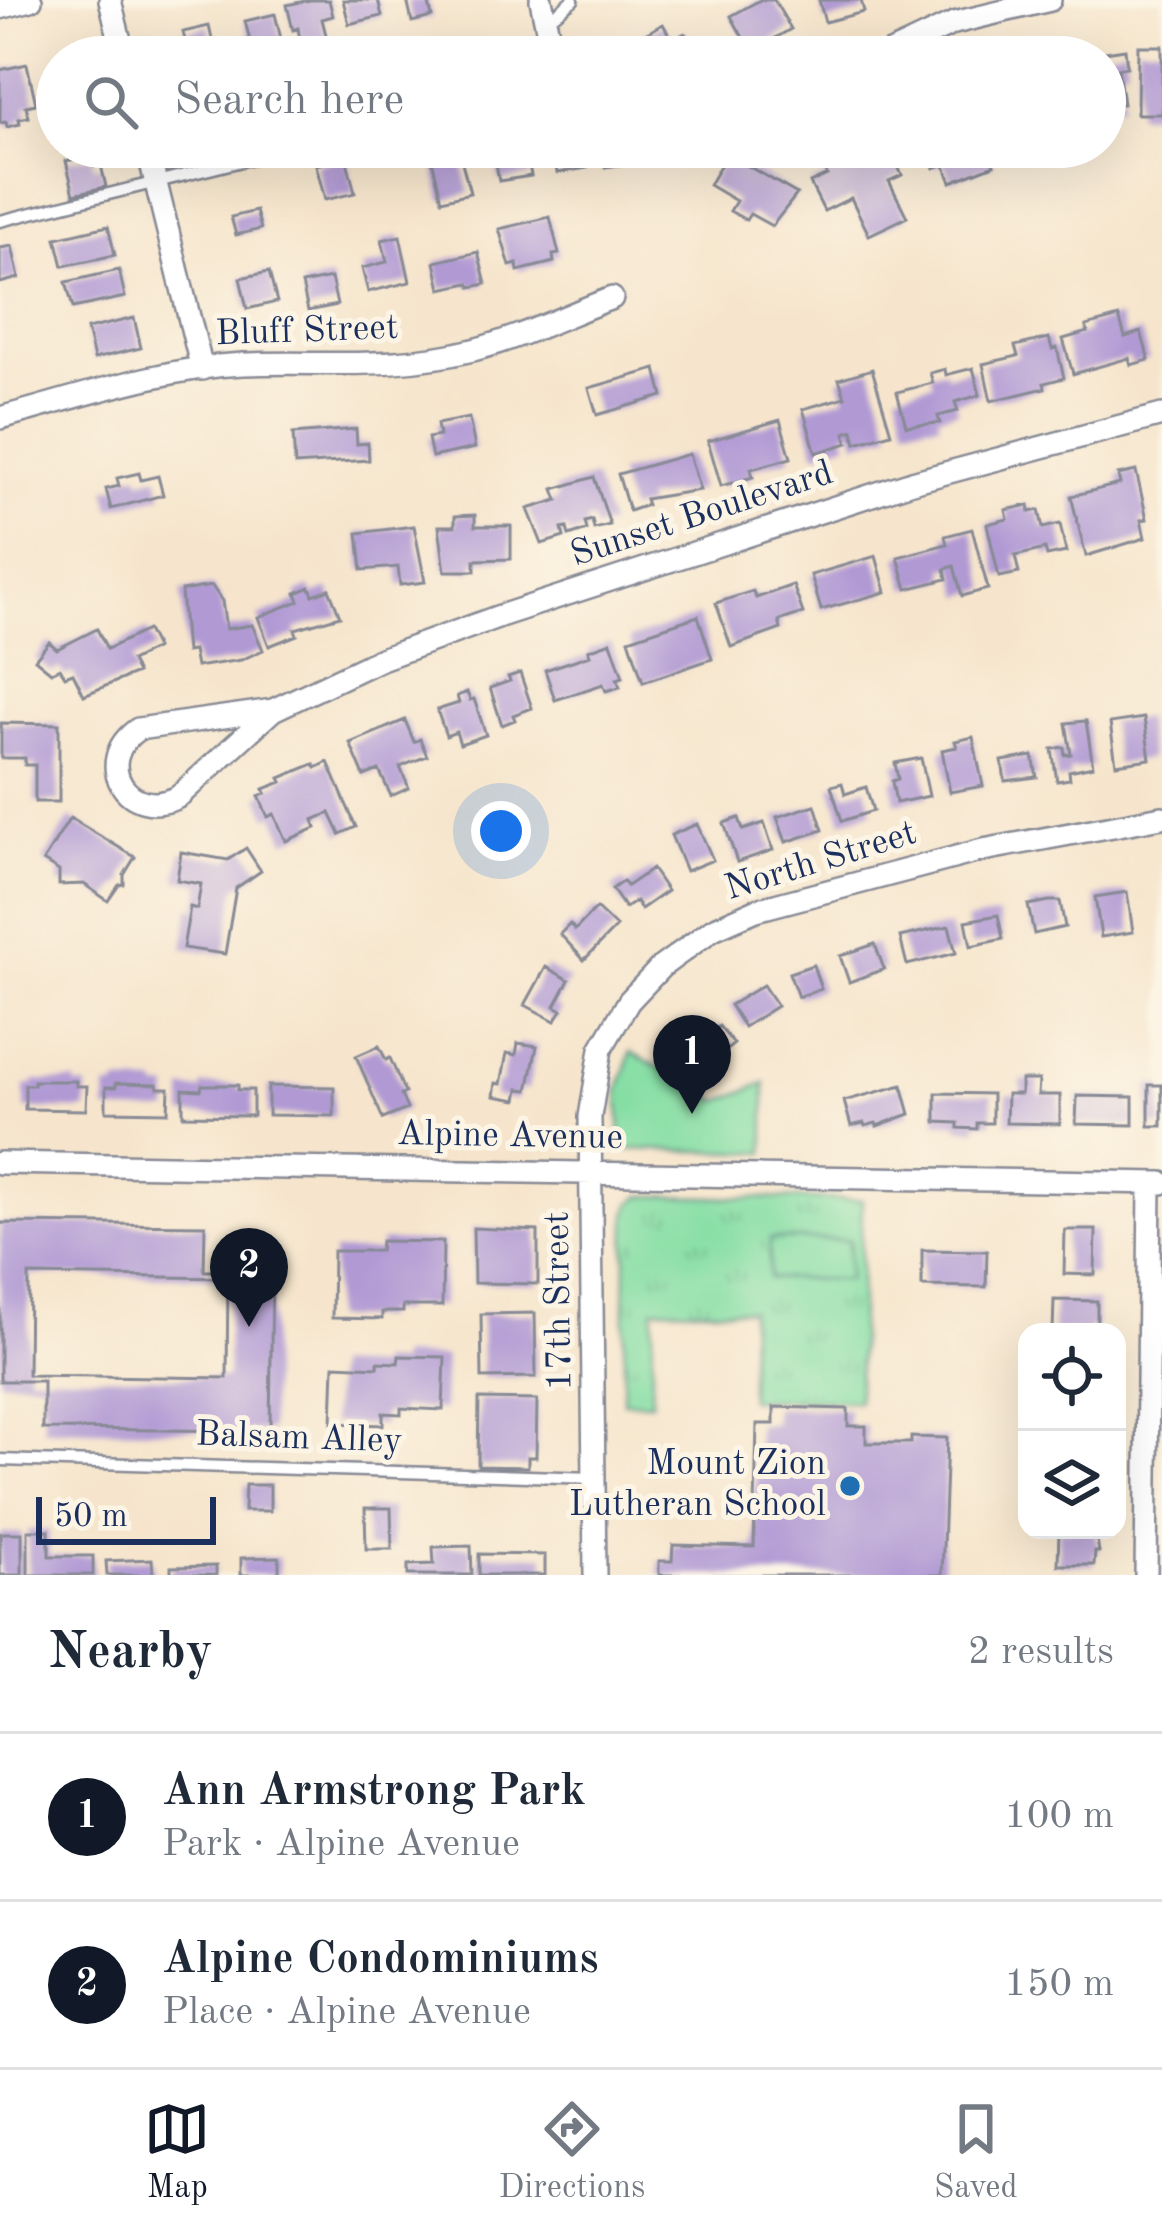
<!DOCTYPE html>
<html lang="en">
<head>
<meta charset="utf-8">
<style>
	body { margin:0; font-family:"Old Standard TT",serif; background:#f6f6f7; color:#1f2937 }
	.controls { position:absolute; right:36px; bottom:36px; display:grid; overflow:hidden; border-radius:24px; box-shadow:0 12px 48px #0002 }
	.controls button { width:108px; height:108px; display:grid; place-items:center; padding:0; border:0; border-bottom:3px solid #e0e1e3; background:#fff; color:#1f2937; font:60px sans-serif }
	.scale { position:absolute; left:36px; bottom:30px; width:180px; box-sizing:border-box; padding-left:12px; border:6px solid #1b2f5e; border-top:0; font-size:33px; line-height:42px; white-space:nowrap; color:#1b2f5e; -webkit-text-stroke:9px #fcf5e5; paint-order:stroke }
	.you { position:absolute; left:501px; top:831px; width:42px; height:42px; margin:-30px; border:9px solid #fff; border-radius:50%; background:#1a73e8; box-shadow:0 0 0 18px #1a73e833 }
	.badge { display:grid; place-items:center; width:78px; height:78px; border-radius:50%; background:#111827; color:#fff; font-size:39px; font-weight:700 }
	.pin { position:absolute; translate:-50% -99px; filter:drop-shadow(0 3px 6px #0008) }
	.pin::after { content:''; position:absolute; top:63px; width:42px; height:36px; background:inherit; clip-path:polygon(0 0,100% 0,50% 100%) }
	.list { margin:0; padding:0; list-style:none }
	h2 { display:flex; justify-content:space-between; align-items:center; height:156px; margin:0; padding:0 48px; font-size:51px }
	h2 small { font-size:39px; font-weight:400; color:#747a83 }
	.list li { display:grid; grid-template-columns:78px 1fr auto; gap:36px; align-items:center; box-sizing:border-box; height:168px; padding:0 48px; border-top:3px solid #e0e1e3 }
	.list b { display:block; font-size:45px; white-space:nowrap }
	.list p { margin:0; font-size:39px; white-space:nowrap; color:#747a83 }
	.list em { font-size:39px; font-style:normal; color:#747a83 }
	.icon { flex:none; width:66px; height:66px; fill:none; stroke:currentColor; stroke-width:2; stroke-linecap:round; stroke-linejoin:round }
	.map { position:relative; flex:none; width:1162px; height:1575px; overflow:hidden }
	.search { position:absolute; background:#fff; box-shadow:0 12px 48px #0002; left:36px; right:36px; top:36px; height:132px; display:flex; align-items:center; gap:30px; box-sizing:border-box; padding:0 42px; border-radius:66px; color:#747a83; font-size:45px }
	.sheet { height:492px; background:#fff }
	nav { display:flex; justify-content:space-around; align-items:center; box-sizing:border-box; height:168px; border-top:3px solid #e0e1e3; background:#fff; font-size:33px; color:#747a83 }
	nav a { display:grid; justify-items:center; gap:6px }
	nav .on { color:#111827 }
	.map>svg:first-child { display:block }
	.grass { fill:url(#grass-tufts); stroke:#508681; stroke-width:3 }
	.park { fill:#85dea4; stroke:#508681; stroke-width:3 }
	.building { fill:#b19ad4; fill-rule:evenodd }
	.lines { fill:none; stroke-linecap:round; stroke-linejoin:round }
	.lane-casing { stroke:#888a95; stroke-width:15 }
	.street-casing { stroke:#888a95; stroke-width:26 }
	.lane { stroke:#fff; stroke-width:10 }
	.street { stroke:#fff; stroke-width:21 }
	.poi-dot { fill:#1f6fb2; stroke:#fcf5e5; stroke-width:4.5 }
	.labels { text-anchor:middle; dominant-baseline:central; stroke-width:10; stroke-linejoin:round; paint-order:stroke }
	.street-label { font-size:36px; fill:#1b2f5e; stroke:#fcf5e5 }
	.poi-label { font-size:36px; fill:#1b2f5e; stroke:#fcf5e5; text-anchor:end }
</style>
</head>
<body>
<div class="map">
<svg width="1162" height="1575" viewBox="0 0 1162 1575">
	<defs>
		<pattern id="grass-tufts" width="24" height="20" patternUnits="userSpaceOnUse" patternTransform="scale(3)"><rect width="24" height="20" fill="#85dea4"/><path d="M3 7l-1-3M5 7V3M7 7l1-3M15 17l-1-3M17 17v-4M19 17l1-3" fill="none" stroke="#72bf90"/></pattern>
	</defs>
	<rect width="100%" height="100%" fill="#fcf5e5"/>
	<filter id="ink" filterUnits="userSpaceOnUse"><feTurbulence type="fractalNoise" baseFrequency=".00833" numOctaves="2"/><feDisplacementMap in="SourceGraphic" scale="24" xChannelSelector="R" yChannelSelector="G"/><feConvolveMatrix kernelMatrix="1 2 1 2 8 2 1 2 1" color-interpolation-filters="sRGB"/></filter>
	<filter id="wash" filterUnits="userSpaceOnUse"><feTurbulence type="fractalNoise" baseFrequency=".004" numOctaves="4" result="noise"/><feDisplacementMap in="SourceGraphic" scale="48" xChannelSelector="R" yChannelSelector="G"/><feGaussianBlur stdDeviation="2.7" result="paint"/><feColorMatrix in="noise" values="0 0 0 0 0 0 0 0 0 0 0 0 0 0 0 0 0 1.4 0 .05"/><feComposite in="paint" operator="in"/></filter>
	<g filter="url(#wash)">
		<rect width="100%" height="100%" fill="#f6e5cc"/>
		<path class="grass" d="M 642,1196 L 862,1200 L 858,1401 L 749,1399 L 750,1310 L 654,1308 L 651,1402 L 623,1402 L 627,1213 L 632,1203 Z"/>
		<path class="park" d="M 631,1052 L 720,1101 L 765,1083 L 765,1153 L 627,1149 L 621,1144 L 619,1090 Z
			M 770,1239 L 849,1240 L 848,1280 L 769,1278 Z"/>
		<g id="blocks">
			<path class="building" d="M 310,0 L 329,0 L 333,16 L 322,19 L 329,47 L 335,46 L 337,57 L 303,57 L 298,28 L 293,30 L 287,5 Z
				M 343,0 L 378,0 L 382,16 L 349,24 Z
				M 407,0 L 428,0 L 432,17 L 412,22 Z
				M 760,0 L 774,0 L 791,29 L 751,52 L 731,16 Z
				M 819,0 L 861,0 L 864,12 L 825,22 Z
				M 275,14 L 282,43 L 277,44 L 280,57 L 254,57 L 245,21 Z
				M 663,24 L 672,40 L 685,33 L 695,51 L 685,57 L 628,57 L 622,47 Z
				M 209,26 L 216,57 L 189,57 L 183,32 Z
				M 1138,46 L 1162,46 L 1162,114 L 1137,114 Z
				M 1125,49 L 1127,67 L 1118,68 L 1123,104 L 1105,106 L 1105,57 L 1098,57 L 1098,53 Z
				M 27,64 L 36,104 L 26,106 L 29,117 L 19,119 L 20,124 L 7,127 L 6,122 L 0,123 L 0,70 Z
				M 458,147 L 470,193 L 442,200 L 430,152 Z
				M 493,147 L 526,147 L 531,176 L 499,181 Z
				M 553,147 L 618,147 L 620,165 L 605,167 L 603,160 L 587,162 L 587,168 L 557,173 Z
				M 912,147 L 987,147 L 994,165 L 951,182 L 944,164 L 934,168 L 929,154 L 917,159 Z
				M 858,152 L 865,167 L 892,154 L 902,175 L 889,181 L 907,217 L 869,235 L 851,198 L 824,211 L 810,183 L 827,175 L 824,168 Z
				M 727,154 L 797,194 L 772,226 L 750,214 L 746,220 L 730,211 L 736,201 L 709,185 Z
				M 91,156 L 94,167 L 101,165 L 106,187 L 74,194 L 66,161 Z
				M 346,157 L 355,193 L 325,200 L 316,165 Z
				M 256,211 L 261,229 L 236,235 L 231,217 Z
				M 550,217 L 559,254 L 553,255 L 554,262 L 518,271 L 517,264 L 510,266 L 499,229 Z
				M 108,226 L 115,255 L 63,266 L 56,238 Z
				M 400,236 L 410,282 L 368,292 L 362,268 L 387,262 L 382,240 Z
				M 12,246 L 19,278 L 0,283 L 0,248 Z
				M 478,252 L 486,284 L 471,287 L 469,283 L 441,289 L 435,262 Z
				M 119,270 L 125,297 L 73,308 L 66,282 Z
				M 269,272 L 277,302 L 247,309 L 240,278 Z
				M 331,278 L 337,305 L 308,311 L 302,284 Z
				M 1119,317 L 1125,337 L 1141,332 L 1149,360 L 1131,365 L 1129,358 L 1073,374 L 1063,339 L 1088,332 L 1086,326 Z
				M 134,318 L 141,348 L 94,359 L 87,329 Z
				M 1049,338 L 1052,349 L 1057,348 L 1064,378 L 1044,383 L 1045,388 L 991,401 L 983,364 L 1018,356 L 1015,346 Z
				M 973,368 L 980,395 L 955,402 L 958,411 L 938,416 L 940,423 L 906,426 L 897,392 L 933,383 L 930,373 L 945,369 L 946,375 Z
				M 656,369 L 663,396 L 597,415 L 589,388 Z
				M 872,369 L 891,433 L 856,443 L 853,430 L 845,433 L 848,443 L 816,453 L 803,409 L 845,397 L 839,379 Z
				M 469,418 L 475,448 L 432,457 L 428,438 L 439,436 L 437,424 Z
				M 780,420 L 791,458 L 751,469 L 753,477 L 721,486 L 708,441 Z
				M 356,429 L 357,444 L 368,443 L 369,460 L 295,465 L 293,434 Z
				M 689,454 L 700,490 L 645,499 L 647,505 L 629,511 L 618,474 Z
				M 1136,471 L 1147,519 L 1141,520 L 1145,538 L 1086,556 L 1071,496 L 1120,484 L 1118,475 Z
				M 139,473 L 141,480 L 158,476 L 163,495 L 111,509 L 106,489 L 119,486 L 117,478 Z
				M 594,477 L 610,525 L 594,529 L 592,520 L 585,522 L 587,530 L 569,536 L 567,528 L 562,529 L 564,537 L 542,544 L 528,509 L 558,500 L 554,489 Z
				M 1029,505 L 1030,512 L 1039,510 L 1043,528 L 1060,524 L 1066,552 L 1047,556 L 1045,549 L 1015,556 L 1019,573 L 999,577 L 987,524 L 1008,519 L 1006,510 Z
				M 475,515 L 475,526 L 511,526 L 511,559 L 475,560 L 475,571 L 445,571 L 439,526 L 455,526 L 455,516 Z
				M 414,526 L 425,582 L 400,585 L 398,567 L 362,570 L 358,533 Z
				M 972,529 L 988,589 L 962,596 L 954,566 L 945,569 L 947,579 L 907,589 L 898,557 L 947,544 L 945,536 Z
				M 876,556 L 886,592 L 821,610 L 811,575 Z
				M 793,585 L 803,613 L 779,621 L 781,629 L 731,647 L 716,603 L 753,591 L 756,598 Z
				M 212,586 L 222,601 L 226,629 L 252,625 L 263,650 L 241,660 L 196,667 L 193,651 L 186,652 L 181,591 Z
				M 310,587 L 313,595 L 329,589 L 340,616 L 295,629 L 297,635 L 269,646 L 258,617 L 299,601 L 296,593 Z
				M 698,616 L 712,659 L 643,682 L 629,639 Z
				M 97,629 L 107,649 L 147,630 L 156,648 L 131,661 L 137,673 L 84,695 L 73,673 L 65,676 L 60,668 L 51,672 L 35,659 L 49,642 L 57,649 Z
				M 611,642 L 623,677 L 617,679 L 620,687 L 606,691 L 603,684 L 555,700 L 545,670 L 590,655 L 588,650 Z
				M 520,673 L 532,708 L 513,715 L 515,720 L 502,725 L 490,688 L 510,681 L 508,677 Z
				M 467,692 L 470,700 L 474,699 L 486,735 L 460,744 L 456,732 L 446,736 L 437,710 L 459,703 L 457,696 Z
				M 1144,718 L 1150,759 L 1116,764 L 1110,723 Z
				M 405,720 L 414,742 L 420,739 L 427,756 L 400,767 L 409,788 L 391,796 L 379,770 L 364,776 L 350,743 Z
				M 1086,721 L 1093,766 L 1069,771 L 1070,779 L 1057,781 L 1052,749 L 1064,747 L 1065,755 L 1071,754 L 1066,723 Z
				M 1,723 L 59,724 L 59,802 L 35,802 L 35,765 L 25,765 L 25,758 L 1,758 Z
				M 973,737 L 983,786 L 950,792 L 942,750 L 957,747 L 955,741 Z
				M 1033,756 L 1037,777 L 1005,781 L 1002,761 Z
				M 921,758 L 929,796 L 896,803 L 892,781 L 898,779 L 895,763 Z
				M 328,762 L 356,827 L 340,834 L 330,813 L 313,820 L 316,828 L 286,841 L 274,814 L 268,817 L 259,796 L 266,793 L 264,789 L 282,782 L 280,778 L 314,764 L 316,768 Z
				M 842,783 L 845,794 L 866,787 L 873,811 L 842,821 L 831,786 Z
				M 815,805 L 823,830 L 786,842 L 777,817 Z
				M 70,818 L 135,857 L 124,875 L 124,884 L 119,885 L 108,901 L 84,884 L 59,885 L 59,871 L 43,861 Z
				M 739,818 L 743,830 L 764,823 L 773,850 L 737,862 L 724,823 Z
				M 697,824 L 713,860 L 686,871 L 671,835 Z
				M 246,848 L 261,871 L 236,888 L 225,954 L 183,948 L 190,907 L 197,909 L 201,884 L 177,880 L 181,852 L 228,860 Z
				M 652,869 L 667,891 L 641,909 L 636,901 L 625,908 L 612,889 L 623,881 L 627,886 Z
				M 1127,892 L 1133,932 L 1101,937 L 1095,897 Z
				M 1049,901 L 1060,901 L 1065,927 L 1034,934 L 1028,905 Z
				M 596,908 L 616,927 L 584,960 L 560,934 L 570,924 L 575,930 Z
				M 998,915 L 1003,939 L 971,946 L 966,921 Z
				M 949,926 L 956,953 L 907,965 L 900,937 Z
				M 875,944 L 884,969 L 849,982 L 840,956 Z
				M 813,965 L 821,989 L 798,997 L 789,973 Z
				M 546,967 L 569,980 L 555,1006 L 562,1010 L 555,1021 L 525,1005 Z
				M 763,985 L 777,1006 L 744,1027 L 730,1005 Z
				M 696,1021 L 708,1035 L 719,1026 L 734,1044 L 723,1053 L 719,1048 L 695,1068 L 673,1041 Z
				M 518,1043 L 537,1046 L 528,1090 L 519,1089 L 517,1100 L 494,1096 L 496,1083 L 501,1084 L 507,1053 L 516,1055 Z
				M 379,1046 L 386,1060 L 390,1058 L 405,1093 L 401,1095 L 407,1109 L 383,1119 L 356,1056 Z
				M 1021,1080 L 1039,1080 L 1038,1095 L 1060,1095 L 1060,1124 L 1006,1123 L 1007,1094 L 1021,1094 Z
				M 34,1081 L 76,1081 L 76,1086 L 87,1086 L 86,1110 L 25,1109 L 25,1085 L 34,1085 Z
				M 116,1083 L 157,1084 L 158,1088 L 169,1088 L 168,1112 L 106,1111 L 106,1087 L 116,1087 Z
				M 202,1085 L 238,1085 L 238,1090 L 253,1090 L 253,1116 L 183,1115 L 183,1089 L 201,1090 Z
				M 902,1085 L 910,1114 L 877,1126 L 876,1123 L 865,1126 L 864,1123 L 851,1126 L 844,1101 Z
				M 1149,1085 L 1162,1085 L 1162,1126 L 1149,1126 Z
				M 268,1086 L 334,1087 L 334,1116 L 268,1115 Z
				M 936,1093 L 992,1094 L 992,1123 L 977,1123 L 977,1129 L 958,1128 L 958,1123 L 936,1122 Z
				M 1077,1096 L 1133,1097 L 1133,1125 L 1076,1124 Z
				M 0,1223 L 205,1225 L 204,1271 L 272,1271 L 270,1431 L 43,1429 L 43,1381 L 0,1381 ZM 29,1275 L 228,1278 L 227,1378 L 28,1375 Z
				M 473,1228 L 538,1231 L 538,1284 L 474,1283 Z
				M 1065,1230 L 1096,1230 L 1095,1275 L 1064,1274 Z
				M 381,1241 L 443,1242 L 442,1306 L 403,1306 L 403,1312 L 382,1312 L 382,1319 L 332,1318 L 333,1251 L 380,1251 Z
				M 922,1250 L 987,1251 L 986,1287 L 922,1286 Z
				M 1054,1300 L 1097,1301 L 1097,1327 L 1090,1327 L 1090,1332 L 1053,1332 Z
				M 535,1313 L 536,1377 L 482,1378 L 481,1314 Z
				M 399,1356 L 445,1357 L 443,1410 L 401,1408 L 401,1414 L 383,1413 L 383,1425 L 332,1423 L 334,1365 L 378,1367 L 378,1362 L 398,1363 Z
				M 479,1399 L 537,1400 L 536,1457 L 528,1457 L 528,1467 L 478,1466 Z
				M 774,1407 L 848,1409 L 848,1426 L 866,1426 L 866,1443 L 911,1443 L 911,1437 L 947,1438 L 942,1575 L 659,1575 L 659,1561 L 672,1561 L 673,1545 L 754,1547 L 757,1424 L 774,1424 Z
				M 245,1485 L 270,1485 L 270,1511 L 244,1511 Z
				M 365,1508 L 391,1508 L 392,1549 L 366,1549 Z
				M 28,1530 L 49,1530 L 49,1556 L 93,1556 L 93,1575 L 28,1575 Z
				M 1059,1530 L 1095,1530 L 1099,1552 L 1095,1552 L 1094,1565 L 1058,1565 Z
				M 0,1533 L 22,1533 L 22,1575 L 0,1575 Z
				M 471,1546 L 472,1575 L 408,1575 L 408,1565 L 434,1564 L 433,1547 Z
				M 479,1554 L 545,1555 L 545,1575 L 479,1575 Z
				M 279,1557 L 279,1575 L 241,1575 L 241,1558 Z
				M 152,1559 L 153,1575 L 107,1575 L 106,1561 Z
				M 216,1566 L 216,1575 L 171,1575 L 171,1567 Z"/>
		</g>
	</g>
	<g filter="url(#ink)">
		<use href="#blocks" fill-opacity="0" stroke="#888a95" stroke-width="3"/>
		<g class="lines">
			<g class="lane-casing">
				<path id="lane" d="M 548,20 L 573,0
					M 0,221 L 298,147
					M 0,1460 L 595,1478"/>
			</g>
			<g class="street-casing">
				<path id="street" d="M 110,0 L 124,57
					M 541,0 L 551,48
					M 0,8 L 31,0
					M 882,57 L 954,23 L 1050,0
					M 147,147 L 202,369
					M 0,418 C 79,397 161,368 243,364 C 323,361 393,370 473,350 C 520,338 567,315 612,298
					M 273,710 L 381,659 L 500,616 L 912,482 L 1162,415
					M 273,710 L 178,797 C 127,822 91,761 138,729 Z
					M 0,1163 L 1162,1183
					M 595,1575 L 590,1117 L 601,1049 L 629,1001 L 661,967 L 713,929 L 756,910 L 983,850 L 1162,817
					M 1146,1575 L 1150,1183"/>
			</g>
			<use href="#lane" class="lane"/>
			<use href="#street" class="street"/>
		</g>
	</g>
	<circle class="poi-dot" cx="850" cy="1486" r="12"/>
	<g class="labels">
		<g class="street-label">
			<text transform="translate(307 332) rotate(-2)">Bluff Street</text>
			<text transform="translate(702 515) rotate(-18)">Sunset Boulevard</text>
			<text transform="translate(821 862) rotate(-17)">North Street</text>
			<text transform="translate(510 1137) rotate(1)">Alpine Avenue</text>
			<text transform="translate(560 1301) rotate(-91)">17th Street</text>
			<text transform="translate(299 1439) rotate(2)">Balsam Alley</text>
		</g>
		<g class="poi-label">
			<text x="826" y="1465">Mount Zion<tspan x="826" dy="41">Lutheran School</tspan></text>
		</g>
	</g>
</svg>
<div class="controls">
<button><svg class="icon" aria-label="locate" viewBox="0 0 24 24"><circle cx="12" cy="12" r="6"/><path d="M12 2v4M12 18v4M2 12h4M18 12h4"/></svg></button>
<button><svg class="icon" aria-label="layers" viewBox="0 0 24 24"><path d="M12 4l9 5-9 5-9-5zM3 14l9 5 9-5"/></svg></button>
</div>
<div class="scale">50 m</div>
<div class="you"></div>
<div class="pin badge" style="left:692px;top:1114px">1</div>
<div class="pin badge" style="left:249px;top:1327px">2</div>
<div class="search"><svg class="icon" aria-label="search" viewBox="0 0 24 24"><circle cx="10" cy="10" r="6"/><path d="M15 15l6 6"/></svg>Search here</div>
</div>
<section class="sheet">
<h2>Nearby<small>2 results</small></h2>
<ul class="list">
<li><span class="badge">1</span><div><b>Ann Armstrong Park</b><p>Park · Alpine Avenue</p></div><em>100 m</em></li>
<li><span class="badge">2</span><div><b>Alpine Condominiums</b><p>Place · Alpine Avenue</p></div><em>150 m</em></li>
</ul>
</section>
<nav>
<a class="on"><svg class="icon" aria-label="map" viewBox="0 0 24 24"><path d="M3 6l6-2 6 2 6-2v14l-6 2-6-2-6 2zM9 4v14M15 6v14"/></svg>Map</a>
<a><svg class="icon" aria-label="directions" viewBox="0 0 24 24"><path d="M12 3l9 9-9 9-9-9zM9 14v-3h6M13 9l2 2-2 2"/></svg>Directions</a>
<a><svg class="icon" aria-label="saved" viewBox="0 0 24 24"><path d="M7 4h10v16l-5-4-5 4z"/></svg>Saved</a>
</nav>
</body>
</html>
